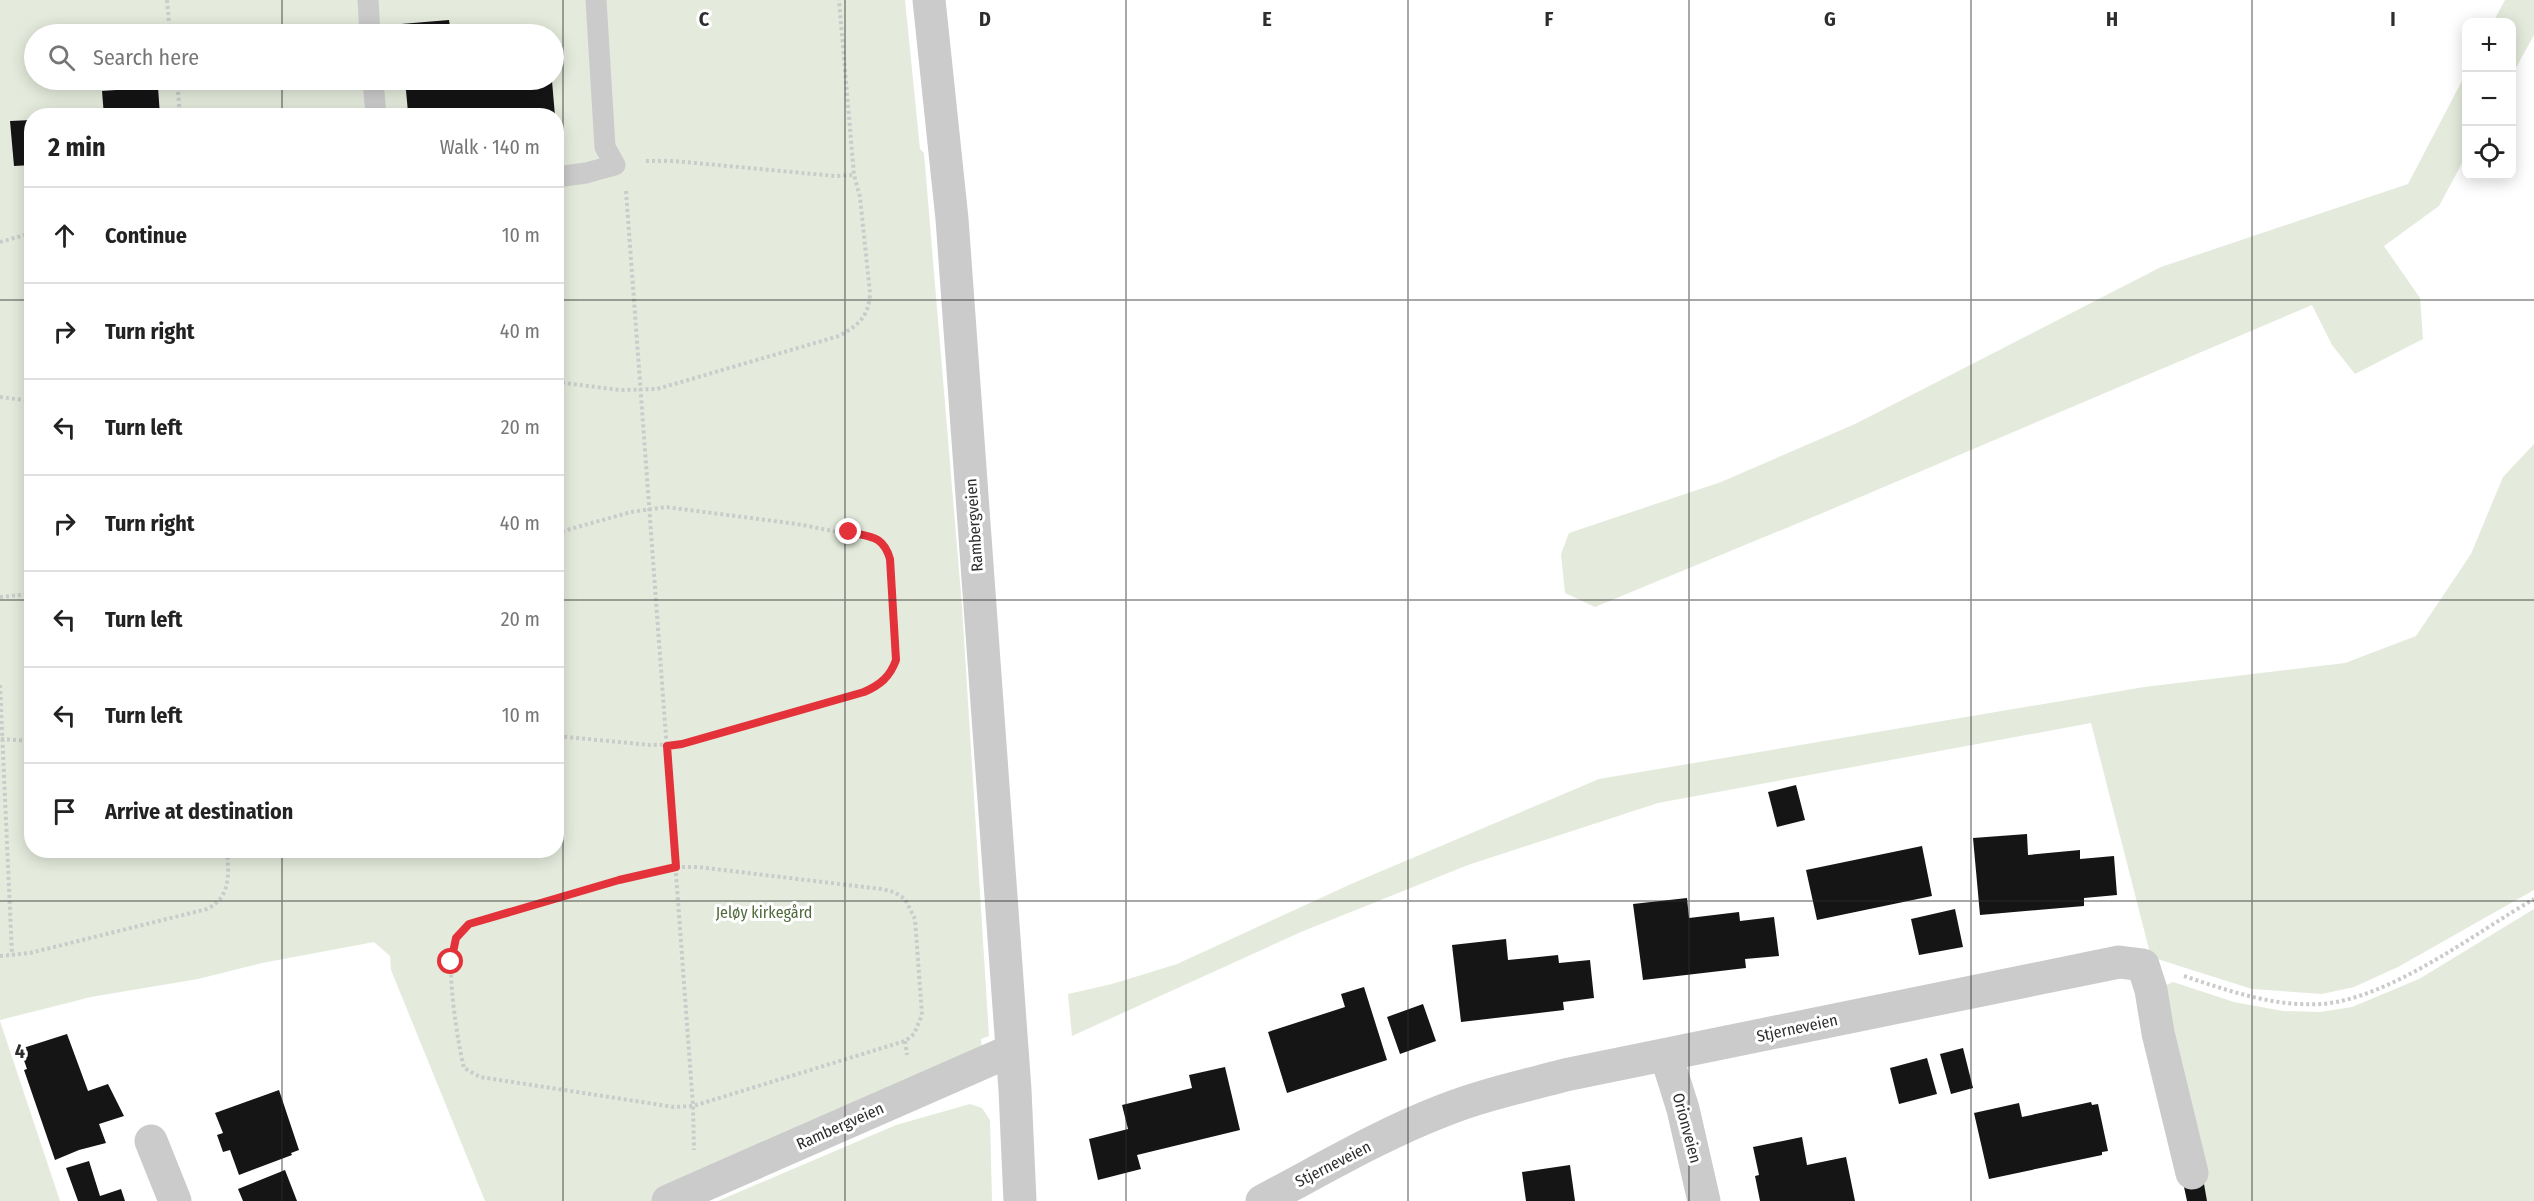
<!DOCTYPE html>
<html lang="en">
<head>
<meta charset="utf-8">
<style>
	body { margin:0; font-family:"Fira Sans Condensed",sans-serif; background:#f2f2f2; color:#222 }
	.controls { position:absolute; right:18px; top:18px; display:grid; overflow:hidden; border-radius:12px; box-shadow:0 3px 15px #0003 }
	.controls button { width:54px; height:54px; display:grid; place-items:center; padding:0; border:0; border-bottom:2px solid #e0e0e0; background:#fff; color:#222; font:30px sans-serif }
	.stop { position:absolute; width:18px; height:18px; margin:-14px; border:4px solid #e3323a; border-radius:50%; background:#fff }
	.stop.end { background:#e3323a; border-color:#fff; box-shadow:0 2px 6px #0008 }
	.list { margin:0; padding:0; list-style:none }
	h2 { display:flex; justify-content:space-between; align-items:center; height:78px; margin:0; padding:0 24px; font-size:26px }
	h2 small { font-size:20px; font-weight:400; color:#767676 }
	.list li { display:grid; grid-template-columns:39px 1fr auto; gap:18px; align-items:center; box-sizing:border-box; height:96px; padding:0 24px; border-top:2px solid #e0e0e0 }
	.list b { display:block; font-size:22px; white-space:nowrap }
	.list em { font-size:20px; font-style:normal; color:#767676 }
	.icon { flex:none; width:33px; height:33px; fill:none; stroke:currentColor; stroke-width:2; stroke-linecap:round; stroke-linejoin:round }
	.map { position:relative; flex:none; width:2534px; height:1201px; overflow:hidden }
	.search { position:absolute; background:#fff; box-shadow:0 3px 15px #0003; left:24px; top:24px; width:540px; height:66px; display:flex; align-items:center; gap:15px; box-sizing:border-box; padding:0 21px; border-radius:33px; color:#767676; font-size:22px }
	.panel { position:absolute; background:#fff; box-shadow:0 3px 15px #0003; left:24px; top:108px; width:540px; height:750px; border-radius:24px }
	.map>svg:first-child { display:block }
	.green { fill:#e4ebdc; fill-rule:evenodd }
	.building { fill:#151515 }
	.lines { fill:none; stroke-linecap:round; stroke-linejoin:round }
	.path { stroke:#cbcbcb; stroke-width:4; stroke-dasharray:3 3; stroke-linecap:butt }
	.lane { stroke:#cbcbcb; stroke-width:21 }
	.street { stroke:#cbcbcb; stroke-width:33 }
	.route { stroke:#e3323a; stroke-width:8 }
	.grid { fill:none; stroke:#2e2e2e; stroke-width:1.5; stroke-opacity:0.55 }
	.labels { text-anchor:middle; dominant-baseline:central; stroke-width:6; stroke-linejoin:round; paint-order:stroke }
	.street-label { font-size:16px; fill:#2e2e2e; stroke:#fff }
	.park-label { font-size:16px; fill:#50693c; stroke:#fff }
	.grid-label { font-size:20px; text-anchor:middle; font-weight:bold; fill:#2e2e2e; stroke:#fff; stroke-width:6; stroke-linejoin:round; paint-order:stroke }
</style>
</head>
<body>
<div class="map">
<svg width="2534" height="1201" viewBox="0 0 2534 1201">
	<rect width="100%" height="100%" fill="#fff"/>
	<path class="green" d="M 0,0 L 905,0 L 920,149 L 924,153 L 962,606 L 989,1036 L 981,1039 L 982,1050 L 654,1201 L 485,1201 L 391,970 L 390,956 L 374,942 L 262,963 L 198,979 L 91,997 L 0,1020 ZM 34,34 L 554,34 L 554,80 L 34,80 ZM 32,116 L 556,116 L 556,850 L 32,850 Z
		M 2505,0 L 2534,0 L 2534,35 L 2512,75 L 2512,22 L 2493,22 Z
		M 2466,73 L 2466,156 L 2439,206 L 2384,246 L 2420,298 L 2423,339 L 2355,374 L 2332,345 L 2312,305 L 1825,512 L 1595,607 L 1565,593 L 1561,554 L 1569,533 L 1721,482 L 1855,424 L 2161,267 L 2408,184 Z
		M 2534,444 L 2534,890 L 2398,967 L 2354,987 L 2322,994 L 2252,989 L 2151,957 L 2091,723 L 1658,803 L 1468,865 L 1301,932 L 1072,1036 L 1068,994 L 1112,984 L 1177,964 L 1351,884 L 1599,779 L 2144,687 L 2345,663 L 2416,636 L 2471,554 L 2503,477 Z
		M 2534,909 L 2534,1201 L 2207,1201 L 2179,1086 L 2166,985 L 2173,982 L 2234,1002 L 2283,1011 L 2320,1012 L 2352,1007 L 2419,979 Z
		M 0,1021 L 60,1201 L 0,1201 Z
		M 970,1104 L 982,1108 L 990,1120 L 992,1201 L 718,1201 L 896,1125 Z"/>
	<path class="building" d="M 449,20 L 451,34 L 402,34 L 401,24 Z
		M 405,80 L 454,80 L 455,89 L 463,88 L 463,90 L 552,81 L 555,116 L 447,116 L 446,109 L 408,112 Z
		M 158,87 L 160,116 L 104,116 L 102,91 Z
		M 32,120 L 32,165 L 14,166 L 10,121 Z
		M 1796,785 L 1805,820 L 1777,827 L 1768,792 Z
		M 2027,834 L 2028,855 L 2080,850 L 2080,859 L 2114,856 L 2117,895 L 2084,898 L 2084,906 L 1980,915 L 1973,838 Z
		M 1922,846 L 1932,896 L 1817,920 L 1806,870 Z
		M 1687,898 L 1689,918 L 1739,912 L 1740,921 L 1774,917 L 1779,956 L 1745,959 L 1746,968 L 1643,980 L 1633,904 Z
		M 1955,909 L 1963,947 L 1919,955 L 1911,919 Z
		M 1506,939 L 1508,960 L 1558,955 L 1559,963 L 1590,960 L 1594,998 L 1563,1002 L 1564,1010 L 1461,1022 L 1452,945 Z
		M 1364,987 L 1387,1060 L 1287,1093 L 1268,1032 L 1345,1007 L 1341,994 Z
		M 1423,1004 L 1436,1041 L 1400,1054 L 1387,1017 Z
		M 67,1034 L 88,1091 L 108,1084 L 124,1116 L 99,1124 L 106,1143 L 79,1150 L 55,1160 L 24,1070 L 27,1069 L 20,1049 Z
		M 1963,1048 L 1973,1088 L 1951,1094 L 1940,1054 Z
		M 1927,1058 L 1937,1094 L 1899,1104 L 1890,1068 Z
		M 1225,1067 L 1240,1130 L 1137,1155 L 1141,1169 L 1098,1180 L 1089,1139 L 1128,1129 L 1122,1105 L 1192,1088 L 1189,1075 Z
		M 279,1090 L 299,1150 L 291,1153 L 292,1155 L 239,1175 L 230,1150 L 223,1152 L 217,1135 L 223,1133 L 215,1113 Z
		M 2091,1102 L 2092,1105 L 2098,1104 L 2108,1151 L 2102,1152 L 2102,1155 L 1989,1179 L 1974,1113 L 2019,1103 L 2022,1117 Z
		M 1802,1137 L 1807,1165 L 1846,1157 L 1855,1201 L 1760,1201 L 1755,1176 L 1759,1175 L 1753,1147 Z
		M 89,1161 L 100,1196 L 121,1189 L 125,1201 L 78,1201 L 66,1168 Z
		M 1570,1165 L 1575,1201 L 1526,1201 L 1522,1172 Z
		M 285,1170 L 297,1201 L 243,1201 L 238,1189 Z
		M 2204,1184 L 2207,1201 L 2187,1201 L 2184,1187 Z"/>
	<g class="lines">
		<path class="path" d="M 167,0 L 170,34
			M 177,80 L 180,116
			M 646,161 L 674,161 L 835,176 L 854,175
			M 626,191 L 693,1106 L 694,1150
			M 0,242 L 32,233
			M 556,382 L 620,390 L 657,389 L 839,336 C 859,325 869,316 870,293 L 860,197 L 854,175 L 839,0
			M 0,397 L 32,401
			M 556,533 L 631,512 L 666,507 L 797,524 L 880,540 L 887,548 L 890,559 L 896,648 C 896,667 890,676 875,687 L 682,744 L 650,745 L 556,736
			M 0,597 L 32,594
			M 0,685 L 12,955
			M 1,739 L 32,741
			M 676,867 L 698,867 L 881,889 L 894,892 L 905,899 L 915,919 L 922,1015 L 914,1034 L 905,1041 L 693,1106 L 674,1107 L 480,1077 L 464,1068 C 458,1045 446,968 453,947 C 455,937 461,931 469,924 L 619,880 Z
			M 0,956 L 30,953 L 207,909 C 231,897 229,874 227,850
			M 2184,976 C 2229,991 2274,1007 2322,1004 C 2391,998 2475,933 2534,899
			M 905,1041 L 907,1055"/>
		<path class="lane" d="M 368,0 L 370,34
			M 373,80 L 376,116
			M 556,177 L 586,173 L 615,165 L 605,147 L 596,0"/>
		<path class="street" d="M 929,0 L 952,219 L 1015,1090 L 1020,1201
			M 1666,1055 L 1683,1109 L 1704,1201
			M 151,1141 L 175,1201
			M 668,1201 L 1012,1050
			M 1262,1201 C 1321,1170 1380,1135 1442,1111 C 1482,1095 1524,1086 1565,1075 L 2119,962 L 2143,965 L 2151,990 L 2158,1033 L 2192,1173"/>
	</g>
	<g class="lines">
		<path class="route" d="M 451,962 L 456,938 L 469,924 L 619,880 L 676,867 L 667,746 L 682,744 L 864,692 C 880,685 890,677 896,660 L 890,559 C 883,535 870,537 849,532"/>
	</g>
	<path class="grid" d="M 282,0 L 282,34M 563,0 L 563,1201M 845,0 L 845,1201M 1126,0 L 1126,1201M 1408,0 L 1408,1201M 1689,0 L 1689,1201M 1971,0 L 1971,1201M 2252,0 L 2252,1201M 282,80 L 282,116M 0,300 L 32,300M 556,300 L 2534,300M 0,600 L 32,600M 556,600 L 2534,600M 282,850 L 282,1201M 0,901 L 2534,901"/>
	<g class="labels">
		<g class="street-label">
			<text transform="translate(974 525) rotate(-94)">Rambergveien</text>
			<text transform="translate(1797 1028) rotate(-12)">Stjerneveien</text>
			<text transform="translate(840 1126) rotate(-24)">Rambergveien</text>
			<text transform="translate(1687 1128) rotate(75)">Orionveien</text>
			<text transform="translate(1333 1164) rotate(-27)">Stjerneveien</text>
		</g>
		<g class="park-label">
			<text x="764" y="912">Jeløy kirkegård</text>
		</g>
	</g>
	<g class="grid-label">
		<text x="704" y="26">C</text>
		<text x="985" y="26">D</text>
		<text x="1267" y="26">E</text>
		<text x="1549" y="26">F</text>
		<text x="1830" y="26">G</text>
		<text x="2112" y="26">H</text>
		<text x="2393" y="26">I</text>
		<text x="20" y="1058">4</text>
	</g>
</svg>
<div class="controls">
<button>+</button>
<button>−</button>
<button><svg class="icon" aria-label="locate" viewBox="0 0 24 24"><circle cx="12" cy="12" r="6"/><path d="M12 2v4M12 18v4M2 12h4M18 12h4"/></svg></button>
</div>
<div class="stop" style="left:451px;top:962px"></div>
<div class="stop end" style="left:849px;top:532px"></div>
<div class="search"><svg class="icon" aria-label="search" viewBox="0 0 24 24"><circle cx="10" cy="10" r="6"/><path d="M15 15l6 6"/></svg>Search here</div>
<section class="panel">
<h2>2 min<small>Walk · 140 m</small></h2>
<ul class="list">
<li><svg class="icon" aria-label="ahead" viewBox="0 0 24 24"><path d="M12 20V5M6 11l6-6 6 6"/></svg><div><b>Continue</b></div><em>10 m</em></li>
<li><svg class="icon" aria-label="right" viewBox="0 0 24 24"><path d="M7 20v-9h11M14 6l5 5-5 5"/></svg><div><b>Turn right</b></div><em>40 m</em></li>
<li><svg class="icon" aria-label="left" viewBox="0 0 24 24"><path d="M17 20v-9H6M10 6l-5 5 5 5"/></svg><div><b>Turn left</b></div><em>20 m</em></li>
<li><svg class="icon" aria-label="right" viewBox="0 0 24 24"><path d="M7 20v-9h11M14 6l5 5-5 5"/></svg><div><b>Turn right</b></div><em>40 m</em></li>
<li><svg class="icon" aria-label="left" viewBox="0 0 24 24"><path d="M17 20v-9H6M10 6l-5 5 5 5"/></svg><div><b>Turn left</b></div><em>20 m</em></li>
<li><svg class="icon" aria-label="left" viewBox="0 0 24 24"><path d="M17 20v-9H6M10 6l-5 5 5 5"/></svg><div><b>Turn left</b></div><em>10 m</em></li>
<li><svg class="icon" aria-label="arrive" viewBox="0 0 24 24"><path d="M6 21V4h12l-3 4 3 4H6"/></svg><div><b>Arrive at destination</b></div></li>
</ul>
</section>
</div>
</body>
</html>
